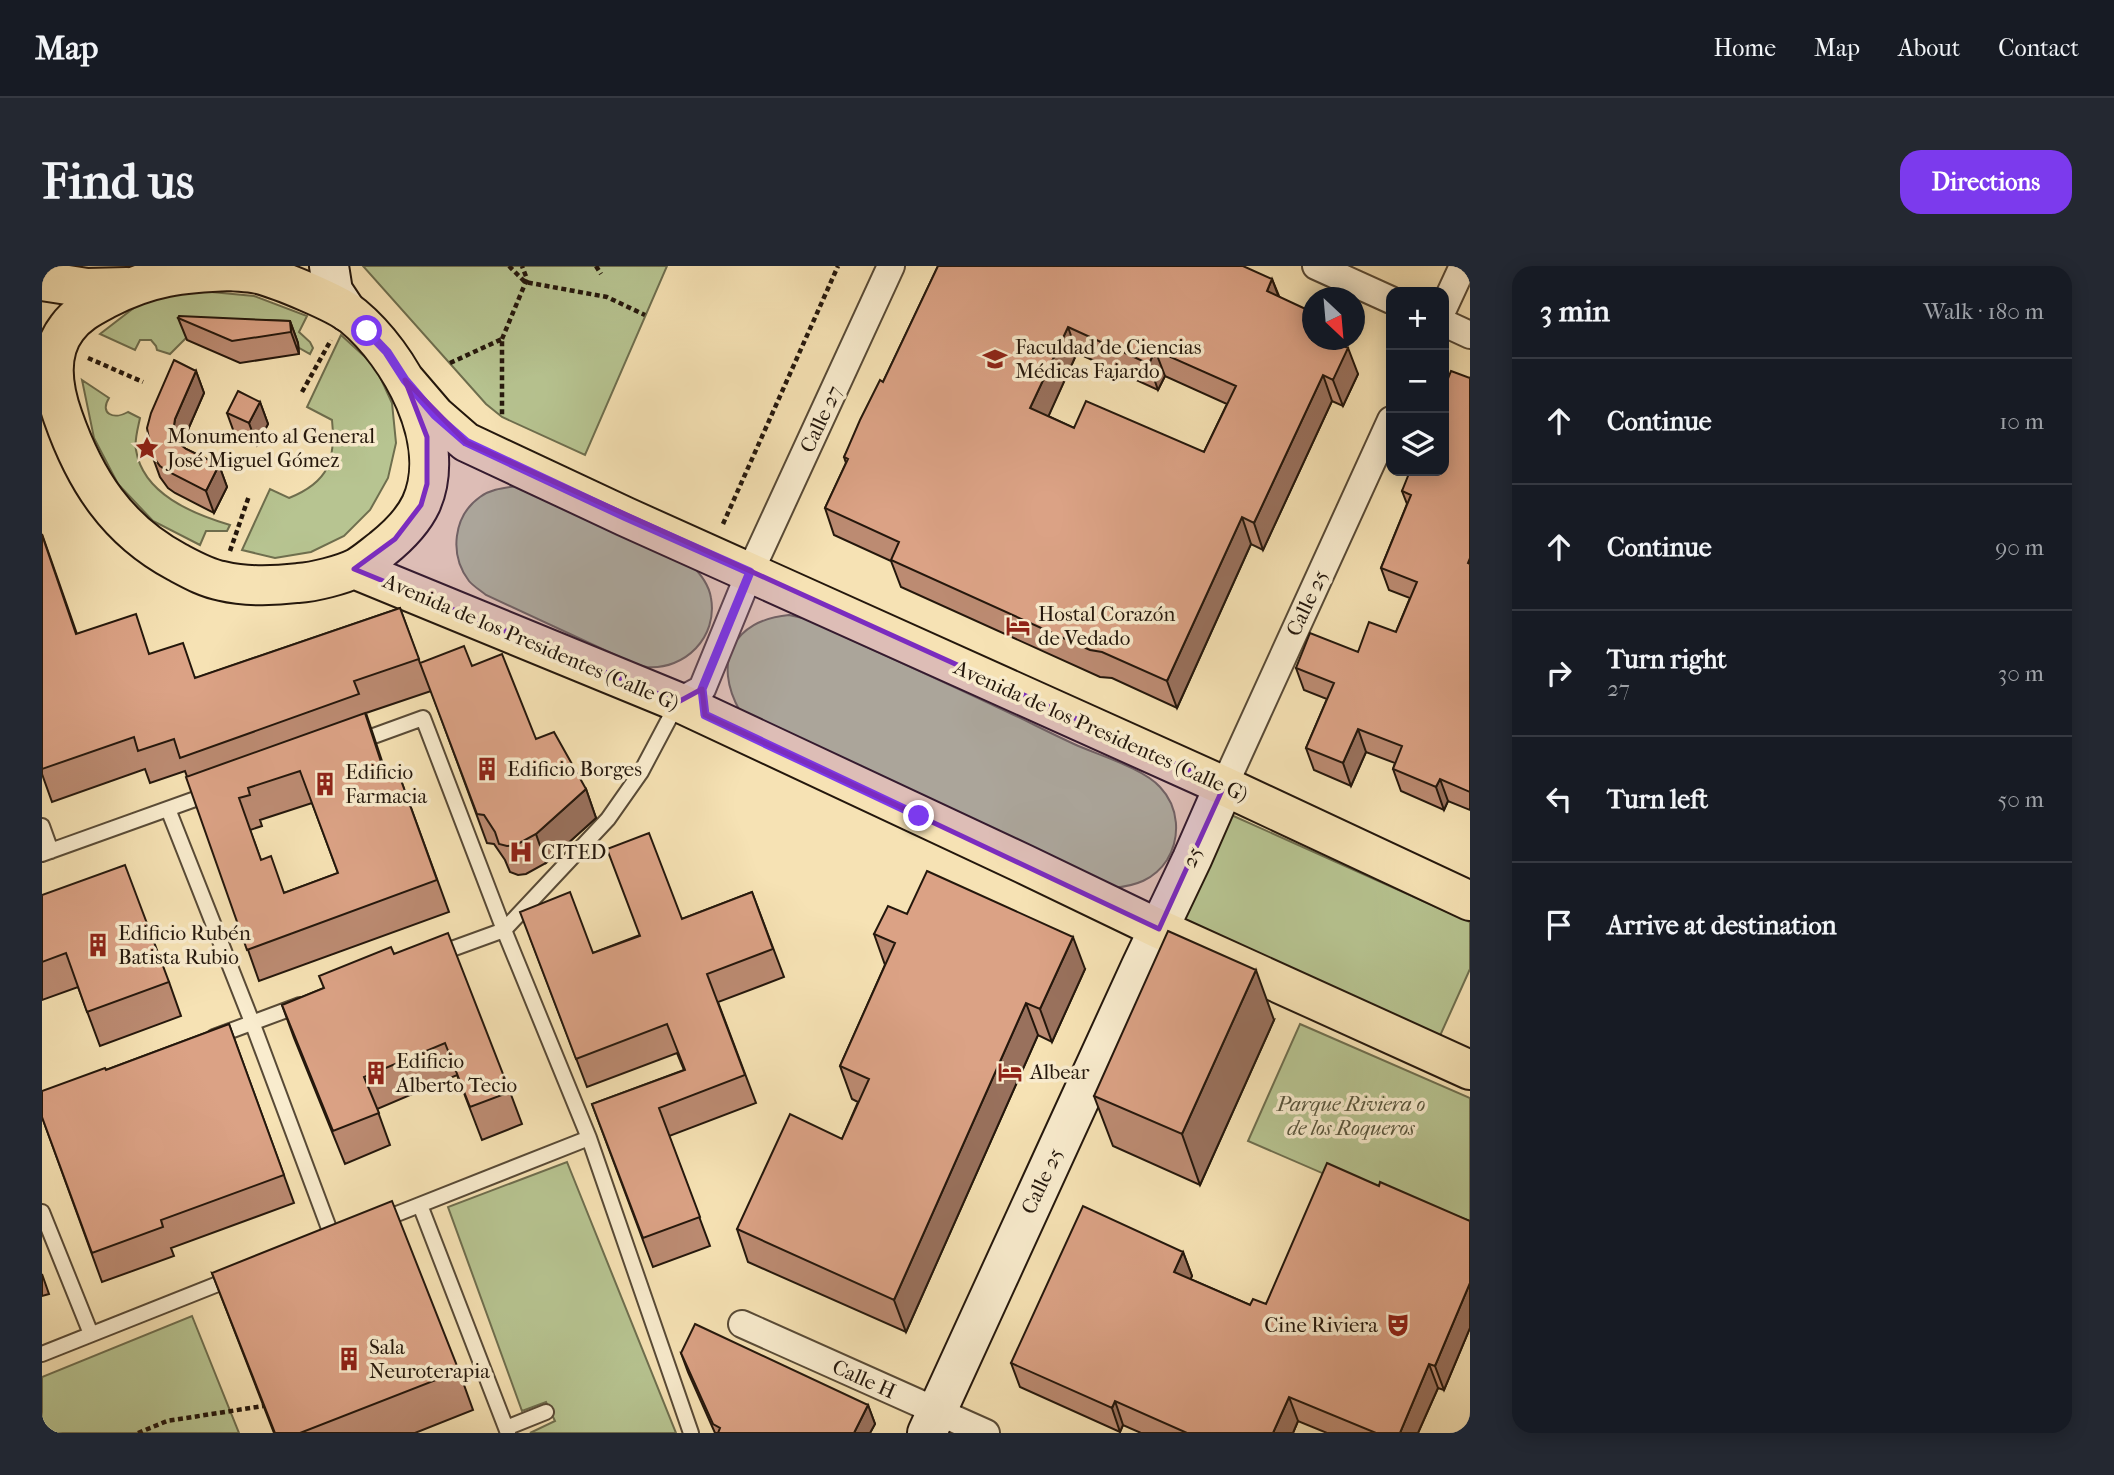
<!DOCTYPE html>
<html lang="en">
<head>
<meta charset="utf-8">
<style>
	body { margin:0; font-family:"IM FELL French Canon",serif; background:#242831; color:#f1f3f6 }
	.controls { position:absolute; right:21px; top:21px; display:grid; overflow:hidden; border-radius:14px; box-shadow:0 4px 18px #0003 }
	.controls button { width:63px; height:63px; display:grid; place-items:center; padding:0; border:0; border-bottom:2px solid #363941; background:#171b24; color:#f1f3f6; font:35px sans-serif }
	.compass { position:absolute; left:1260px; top:21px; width:63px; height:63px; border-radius:50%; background:#171b24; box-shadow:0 4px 18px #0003; rotate:154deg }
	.stop { position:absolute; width:21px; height:21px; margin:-16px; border:5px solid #7c3aed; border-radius:50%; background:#fff }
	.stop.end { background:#7c3aed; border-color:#fff; box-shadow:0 2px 7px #0008 }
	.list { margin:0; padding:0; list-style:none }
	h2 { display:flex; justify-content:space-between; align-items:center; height:91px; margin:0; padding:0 28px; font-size:30px }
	h2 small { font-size:23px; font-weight:400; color:#9ea1a6 }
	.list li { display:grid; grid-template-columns:46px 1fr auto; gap:21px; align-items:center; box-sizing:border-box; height:126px; padding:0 28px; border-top:2px solid #363941 }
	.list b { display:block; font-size:26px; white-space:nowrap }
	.list p { margin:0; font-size:23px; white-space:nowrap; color:#9ea1a6 }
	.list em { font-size:23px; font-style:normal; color:#9ea1a6 }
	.icon { flex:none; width:38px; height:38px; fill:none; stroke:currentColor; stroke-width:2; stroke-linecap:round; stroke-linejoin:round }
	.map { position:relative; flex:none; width:1428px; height:1167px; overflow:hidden; border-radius:21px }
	header { display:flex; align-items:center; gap:42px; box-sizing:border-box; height:98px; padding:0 35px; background:#171b24; border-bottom:2px solid #363941 }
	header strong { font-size:33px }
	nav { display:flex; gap:38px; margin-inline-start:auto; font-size:24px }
	.intro { display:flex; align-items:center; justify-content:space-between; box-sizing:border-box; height:168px; padding:0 42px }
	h1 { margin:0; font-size:49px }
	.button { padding:18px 32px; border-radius:21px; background:#7c3aed; color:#fff; font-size:24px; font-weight:700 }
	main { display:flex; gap:42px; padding:0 42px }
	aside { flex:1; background:#171b24; border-radius:21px; box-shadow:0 4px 18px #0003 }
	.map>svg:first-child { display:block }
	.green { fill:#b7c491; stroke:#6e6e4e; stroke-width:2 }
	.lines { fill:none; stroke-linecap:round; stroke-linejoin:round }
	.lane-casing { stroke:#584a36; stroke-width:18 }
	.street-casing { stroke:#584a36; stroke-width:30 }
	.secondary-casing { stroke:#24170c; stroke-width:42 }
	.primary-casing { stroke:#24170c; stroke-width:42 }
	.path { stroke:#24170c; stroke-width:4.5; stroke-dasharray:5 3.5; stroke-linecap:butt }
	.lane { stroke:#f9ecce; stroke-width:14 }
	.street { stroke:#f9ecce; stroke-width:26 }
	.secondary { stroke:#f9ecce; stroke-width:38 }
	.primary { stroke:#f6e2b4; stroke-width:38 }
	.wall { fill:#bc8b72; stroke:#24170c; stroke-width:2; fill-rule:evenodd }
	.shaded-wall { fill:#99715d; stroke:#24170c; stroke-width:2 }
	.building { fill:#dba285; stroke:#24170c; stroke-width:2; fill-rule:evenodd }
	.route { stroke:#7c3aed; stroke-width:9 }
	.marked { fill:#7b2cbf; fill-opacity:0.2; stroke:#7b2cbf; stroke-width:5; stroke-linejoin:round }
	.labels { text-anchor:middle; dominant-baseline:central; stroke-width:7; stroke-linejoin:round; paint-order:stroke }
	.poi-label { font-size:21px; fill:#24170c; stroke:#f9ecce; text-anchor:start }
	.street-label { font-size:21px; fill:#24170c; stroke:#f9ecce }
	.park-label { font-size:21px; font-style:italic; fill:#57543b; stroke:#f9ecce }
</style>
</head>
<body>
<header>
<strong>Map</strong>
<nav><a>Home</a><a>Map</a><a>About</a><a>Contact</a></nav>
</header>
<div class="intro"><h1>Find us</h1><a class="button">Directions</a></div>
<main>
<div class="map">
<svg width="1428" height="1167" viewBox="0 0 1428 1167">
	<rect width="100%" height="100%" fill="#f6e2b4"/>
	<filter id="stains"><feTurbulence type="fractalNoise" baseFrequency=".00286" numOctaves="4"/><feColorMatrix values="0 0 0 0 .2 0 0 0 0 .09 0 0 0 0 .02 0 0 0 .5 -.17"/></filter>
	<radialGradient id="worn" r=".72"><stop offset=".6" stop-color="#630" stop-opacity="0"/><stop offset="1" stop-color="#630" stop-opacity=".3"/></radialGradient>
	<path class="green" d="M 321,0 L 625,0 L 543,189 L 460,151 L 444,138 Z
		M 148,24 L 212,30 L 265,50 L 257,66 L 268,76 L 271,82 L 268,88 L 243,74 L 147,69 L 128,88 L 115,84 L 114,80 L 109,74 L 98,74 L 93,84 L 58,68 L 97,38 Z
		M 299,69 L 333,100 L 350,137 L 354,177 L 346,212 L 328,244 L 302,270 L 269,286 L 233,292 L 200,284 L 228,223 L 247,232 C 287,216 294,194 290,154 L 265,141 Z
		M 40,114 L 67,132 C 57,148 72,154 86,146 L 98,152 C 96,162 92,175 94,184 C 101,228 151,248 188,259 L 185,265 L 164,265 L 158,279 L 111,255 L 76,218 L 52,172 Z
		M 475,220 L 650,299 C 659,309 667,319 669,332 C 676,371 643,404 605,401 C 598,400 591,397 584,394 L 444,329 C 438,324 431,320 427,315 C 407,289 411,250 438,231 C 449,223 462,222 475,220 Z
		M 747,349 L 765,353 C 828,383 892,411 955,441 C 981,453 1006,466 1032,478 C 1056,489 1101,502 1118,521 C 1137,541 1139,571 1125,594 C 1112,614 1093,620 1071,622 L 698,445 C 670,396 691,354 747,349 Z
		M 1187,548 L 1428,656 L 1428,703 L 1397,772 L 1138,657 Z
		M 1258,758 L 1428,832 L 1428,971 L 1206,875 Z
		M 525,896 L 634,1167 L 488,1167 L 513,1155 L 504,1136 L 480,1145 L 406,941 Z
		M 150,1050 L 197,1167 L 0,1167 L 0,1111 Z"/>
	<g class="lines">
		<g class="lane-casing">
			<path id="lane" d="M 315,476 L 381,452 L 462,664 L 547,872 L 649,1167
				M 126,543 L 210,756 L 291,973
				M 0,560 L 9,585
				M 0,588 L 170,527
				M 396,688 L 462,664 L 566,553 L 599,506 L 635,438
				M 172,771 L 258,739
				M 378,939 L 466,1167
				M 0,946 L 49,1068
				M 337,955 L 547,872
				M 0,1088 L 191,1012
				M 464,1162 L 504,1146"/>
		</g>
		<g class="street-casing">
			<path id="street" d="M 1274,0 L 1349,34
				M 1402,41 L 1421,0
				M 1402,57 L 1428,69
				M 636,436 L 660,423 L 708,306 L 849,0
				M 1182,520 L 1349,154
				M 700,1058 L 944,1167"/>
		</g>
		<g class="secondary-casing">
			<path id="secondary" d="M 287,0 L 291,25 L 305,46
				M 885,1167 L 1099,700 L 1150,593 L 1182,520"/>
		</g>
		<g class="primary-casing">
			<path id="primary" d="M 189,5 C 198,6 208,6 216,8 C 237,13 295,37 311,50 C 358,89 407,176 379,238 C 371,255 355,271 340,283 C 332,289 323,297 314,302 C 300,309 272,316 256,317 C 231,320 205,321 180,315 C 164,312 150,304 135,296 C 75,264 43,214 21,151 C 11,123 5,88 25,62 C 35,48 49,41 64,33 C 108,10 140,7 189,5 Z
				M 0,15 L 45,22 L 85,21
				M 363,114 L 393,149 L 424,176 L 584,251 L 1182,520 L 1428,635
				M 312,303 L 636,436 L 982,598 L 1117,663 L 1428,804"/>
		</g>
		<path class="path" d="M 467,0 L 483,16 L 565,31 L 603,49
			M 554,0 L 559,8
			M 460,73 L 485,13 L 480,0
			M 46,92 L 101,116
			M 408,97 L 460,73 L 460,151
			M 260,126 L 289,74
			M 681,258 L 796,0
			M 188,285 L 207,230
			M 96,1167 L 125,1155 L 221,1140"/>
		<use href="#lane" class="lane"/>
		<use href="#street" class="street"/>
		<use href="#secondary" class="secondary"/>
		<use href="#primary" class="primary"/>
	</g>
	<path class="wall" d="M 896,0 L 1230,13 L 1237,30 L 1270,74 L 1295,77 L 1316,108 L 1301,140 L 1290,135 L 1221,284 L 1209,278 L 1135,442 L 1070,412 L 1058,411 L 859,321 L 849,295 L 792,269 L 783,242 L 804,197 L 802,191 L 841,116 ZM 1035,87 L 1116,124 L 1123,110 L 1185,138 L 1162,186 L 1032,162 L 1006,150 Z
		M 136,52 L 248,55 L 256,77 L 257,88 L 198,97 L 145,74 Z
		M 154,105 L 162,127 L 141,175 L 140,180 L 144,183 L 177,199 L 185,221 L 172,247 L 133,227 L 126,222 L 118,211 L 110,189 Z
		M 1428,112 L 1428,544 L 1406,535 L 1402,544 L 1359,525 L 1351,503 L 1353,497 L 1324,486 L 1309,520 L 1272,504 L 1264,482 L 1285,433 L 1262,424 L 1254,402 L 1316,386 L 1354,366 L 1368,332 L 1347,324 L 1339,302 L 1365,238 L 1360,225 Z
		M 218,136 L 226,158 L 215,179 L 193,169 L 185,147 Z
		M 0,268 L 35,368 L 108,388 L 154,412 L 358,342 L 378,397 L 430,400 L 494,473 L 544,523 L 554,552 L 504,597 L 484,608 L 476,609 L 468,606 L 463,594 L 452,578 L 445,577 L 389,425 L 324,447 L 345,510 L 356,506 L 407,646 L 217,715 L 143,505 L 108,517 L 103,503 L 10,536 L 0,508 ZM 270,537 L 296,607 L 242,627 L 219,594 L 208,564 L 220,560 L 218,554 Z
		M 710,626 L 742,711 L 676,736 L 714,837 L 627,870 L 668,980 L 611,1001 L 550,838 L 642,804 L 635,787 L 545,821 L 489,674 L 551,687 Z
		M 0,629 L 127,716 L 139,750 L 58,780 L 36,721 L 0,734 Z
		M 865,648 L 1043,703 L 1010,776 L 996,769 L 864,1066 L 706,996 L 695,963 L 800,873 L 816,836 L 810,833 L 798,800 L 843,699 L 832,668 Z
		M 352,688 L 468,826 L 480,858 L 440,874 L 415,809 L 335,843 L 348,879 L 303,898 L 252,772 L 240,739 L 282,722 Z
		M 1232,754 L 1158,919 L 1071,880 L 1052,830 Z
		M 187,758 L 252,937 L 129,982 L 132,990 L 60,1016 L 0,851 L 64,804 Z
		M 1337,920 L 1428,955 L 1428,1062 L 1402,1124 L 1396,1122 L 1376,1167 L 1285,1167 L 1256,1155 L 1251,1167 L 1099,1167 L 1081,1159 L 1078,1166 L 978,1121 L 969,1097 L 1141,986 L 1150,1010 L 1148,1013 L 1208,1039 L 1224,1038 Z
		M 170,1007 L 417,1105 L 431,1144 L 373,1167 L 232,1167 Z
		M 0,1008 L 7,1028 L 0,1030 Z
		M 639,1087 L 826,1139 L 833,1158 L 828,1167 L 673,1167 L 646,1106 Z"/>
	<path class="shaded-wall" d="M 1230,13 L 1240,40 L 1225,25 Z
		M 248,55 L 256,77 L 257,88 L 249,66 Z
		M 1026,61 L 1035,87 L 998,169 L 988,142 Z
		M 1289,74 L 1294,74 L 1300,91 L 1306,82 L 1316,108 L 1301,140 L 1291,114 Z
		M 1113,84 L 1123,110 L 1116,124 L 1107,98 Z
		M 154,105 L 162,127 L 141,175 L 138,195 L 130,172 L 133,153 Z
		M 1281,109 L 1290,135 L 1221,284 L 1212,257 Z
		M 218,136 L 226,158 L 215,179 L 207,157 Z
		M 177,199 L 185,221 L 172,247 L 164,225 Z
		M 1200,251 L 1209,278 L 1135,442 L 1125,415 Z
		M 1316,463 L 1324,486 L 1309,520 L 1301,497 Z
		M 1398,513 L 1406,535 L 1402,544 L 1394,521 Z
		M 544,523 L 554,552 L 504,597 L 494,568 Z
		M 1031,671 L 1043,703 L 1010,776 L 998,743 Z
		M 1214,704 L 1232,754 L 1158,919 L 1140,868 Z
		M 984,737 L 996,769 L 864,1066 L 852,1034 Z
		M 1141,986 L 1150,1010 L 1141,1030 L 1132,1006 Z
		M 1428,1017 L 1428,1062 L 1402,1124 L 1393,1100 Z
		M 1387,1098 L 1396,1122 L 1376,1167 L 1358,1167 Z
		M 1247,1131 L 1256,1155 L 1251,1167 L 1231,1167 Z
		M 1073,1135 L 1081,1159 L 1078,1166 L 1070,1142 Z
		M 826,1139 L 833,1158 L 828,1167 L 812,1167 Z"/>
	<path class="building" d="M 896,0 L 1201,0 L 1230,13 L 1225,25 L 1270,46 L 1270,74 L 1289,74 L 1306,82 L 1291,114 L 1281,109 L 1212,257 L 1200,251 L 1125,415 L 1060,386 L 1048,384 L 849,294 L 857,276 L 783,242 L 806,193 L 802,191 L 818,154 L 838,114 L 841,116 ZM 1026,61 L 1107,98 L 1113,84 L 1194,120 L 1162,186 L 1044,135 L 1032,162 L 988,142 Z
		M 137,50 L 248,55 L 249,66 L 190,75 L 136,52 Z
		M 132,94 L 154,105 L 133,153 L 130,172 L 144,183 L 177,199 L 164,225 L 125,205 L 118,200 L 110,189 L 105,162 L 109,147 Z
		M 1409,105 L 1428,112 L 1428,292 L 1426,297 L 1428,298 L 1428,526 L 1398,513 L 1394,521 L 1351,503 L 1360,480 L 1316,463 L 1301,497 L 1264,482 L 1292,417 L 1254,402 L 1268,367 L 1316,386 L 1327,356 L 1354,366 L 1375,316 L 1339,302 L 1369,229 L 1360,225 L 1368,205 L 1402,205 L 1402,123 Z
		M 196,125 L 218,136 L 207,157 L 185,147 Z
		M 0,269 L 34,368 L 94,348 L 107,388 L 141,377 L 153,412 L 358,342 L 377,393 L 312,415 L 317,428 L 138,492 L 132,473 L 96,485 L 92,471 L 0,503 Z
		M 422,380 L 430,400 L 460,388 L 494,473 L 512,466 L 544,523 L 494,568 L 474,579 L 465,580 L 457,578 L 453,566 L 442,549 L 435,548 L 378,397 Z
		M 323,447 L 344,511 L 356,506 L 395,614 L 205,684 L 144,511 ZM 258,505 L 296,607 L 242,627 L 229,590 L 219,594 L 197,532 L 208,529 L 206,522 Z
		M 607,567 L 640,653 L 710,626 L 731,683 L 665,708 L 703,809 L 617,842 L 658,951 L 601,972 L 550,838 L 643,804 L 625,758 L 534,793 L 478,646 L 528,626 L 551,687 L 598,670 L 565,583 Z
		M 83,599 L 127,716 L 45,746 L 24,687 L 0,696 L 0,629 Z
		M 885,605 L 1031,671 L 998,743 L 984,737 L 852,1034 L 695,963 L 748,848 L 800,873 L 827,813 L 798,800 L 853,677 L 832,668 L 846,640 L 865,648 Z
		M 1126,665 L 1214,704 L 1140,868 L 1052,830 Z
		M 406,667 L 468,826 L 428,841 L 403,777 L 322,811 L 337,847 L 291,865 L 240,739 L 282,722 L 277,710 L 349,681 L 352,688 Z
		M 187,758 L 242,909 L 119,954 L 121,961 L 50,987 L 0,851 L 0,825 L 63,802 L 64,804 Z
		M 1285,897 L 1337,920 L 1338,916 L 1428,955 L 1428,1017 L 1393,1100 L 1387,1098 L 1358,1167 L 1334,1167 L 1247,1131 L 1231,1167 L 1145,1167 L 1073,1135 L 1070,1142 L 969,1097 L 1041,940 L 1141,986 L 1132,1006 L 1208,1039 L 1211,1033 L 1224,1038 Z
		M 350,935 L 417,1105 L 258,1167 L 233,1167 L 170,1007 Z
		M 653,1058 L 826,1139 L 812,1167 L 676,1167 L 678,1162 L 671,1158 L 639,1087 Z"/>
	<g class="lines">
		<path class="route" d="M 325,65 L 345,86 L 363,114 L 393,149 L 424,176 L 584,251 L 708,306 L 660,423 L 663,449 L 877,550"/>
	</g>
	<path class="marked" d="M 363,114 L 424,176 L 1182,520 L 1117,663 L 663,449 L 660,423 L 636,436 L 312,303 L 353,273 L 379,239 L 385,218 L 385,171 Z"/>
	<defs>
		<g id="university-bare" transform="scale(1.89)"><path d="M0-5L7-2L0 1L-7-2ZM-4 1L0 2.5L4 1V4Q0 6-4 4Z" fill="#8f2418" stroke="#f9ecce" stroke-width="2.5" paint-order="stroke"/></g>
		<g id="sight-bare" transform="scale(1.89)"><path d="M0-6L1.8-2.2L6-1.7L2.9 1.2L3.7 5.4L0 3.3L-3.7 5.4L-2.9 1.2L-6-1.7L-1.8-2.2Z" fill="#8f2418" stroke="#f9ecce" stroke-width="2.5" paint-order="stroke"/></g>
		<g id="hotel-bare" transform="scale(1.89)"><path d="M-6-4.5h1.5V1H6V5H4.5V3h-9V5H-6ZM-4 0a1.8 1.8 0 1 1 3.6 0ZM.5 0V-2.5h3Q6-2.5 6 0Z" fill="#8f2418" stroke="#f9ecce" stroke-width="2.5" paint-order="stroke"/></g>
		<g id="building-bare" transform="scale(1.89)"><path d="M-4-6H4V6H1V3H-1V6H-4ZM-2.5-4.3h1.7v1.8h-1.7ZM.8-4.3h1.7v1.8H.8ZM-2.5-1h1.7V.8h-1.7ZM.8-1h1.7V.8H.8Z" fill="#8f2418" stroke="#f9ecce" stroke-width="2.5" paint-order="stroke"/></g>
		<g id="hospital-bare" transform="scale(1.89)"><path d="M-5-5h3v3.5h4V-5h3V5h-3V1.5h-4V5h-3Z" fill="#8f2418" stroke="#f9ecce" stroke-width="2.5" paint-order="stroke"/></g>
		<g id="theatre-bare" transform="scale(1.89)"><path d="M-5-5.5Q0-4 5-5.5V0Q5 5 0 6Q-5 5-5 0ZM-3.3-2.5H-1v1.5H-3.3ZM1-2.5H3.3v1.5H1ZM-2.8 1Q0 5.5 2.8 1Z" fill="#8f2418" stroke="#f9ecce" stroke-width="2.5" paint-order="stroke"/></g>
	</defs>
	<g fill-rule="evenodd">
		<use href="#university-bare" x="953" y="93"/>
		<use href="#sight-bare" x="105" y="182"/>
		<use href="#hotel-bare" x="976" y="360"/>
		<use href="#building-bare" x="445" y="503"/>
		<use href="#building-bare" x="283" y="518"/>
		<use href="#hospital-bare" x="479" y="586"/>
		<use href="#building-bare" x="56" y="679"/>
		<use href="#hotel-bare" x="968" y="806"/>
		<use href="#building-bare" x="334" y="807"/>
		<use href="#theatre-bare" x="1356" y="1059"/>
		<use href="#building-bare" x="307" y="1093"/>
	</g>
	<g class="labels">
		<g class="poi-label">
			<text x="973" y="81">Faculdad de Ciencias<tspan x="973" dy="24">Médicas Fajardo</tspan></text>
			<text x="125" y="170">Monumento al General<tspan x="125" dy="24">José Miguel Gómez</tspan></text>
			<text x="996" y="348">Hostal Corazón<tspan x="996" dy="24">de Vedado</tspan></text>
			<text x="465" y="503">Edificio Borges</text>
			<text x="303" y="506">Edificio<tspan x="303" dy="24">Farmacia</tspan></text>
			<text x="499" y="586">CITED</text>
			<text x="76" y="667">Edificio Rubén<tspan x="76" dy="24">Batista Rubio</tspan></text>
			<text x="354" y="795">Edificio<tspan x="354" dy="24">Alberto Tecio</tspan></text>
			<text x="988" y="806">Albear</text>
			<text x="1336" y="1059" text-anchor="end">Cine Riviera</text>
			<text x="327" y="1081">Sala<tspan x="327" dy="24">Neuroterapia</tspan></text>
		</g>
		<g class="street-label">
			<text transform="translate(779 153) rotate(-65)">Calle 27</text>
			<text transform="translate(1265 337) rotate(-65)">Calle 25</text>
			<text transform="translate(489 376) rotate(23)">Avenida de los Presidentes (Calle G)</text>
			<text transform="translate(1059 465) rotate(24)">Avenida de los Presidentes (Calle G)</text>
			<text transform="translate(1150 591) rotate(-66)">25</text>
			<text transform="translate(1000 915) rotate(-65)">Calle 25</text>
			<text transform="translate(822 1113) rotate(24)">Calle H</text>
		</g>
		<g class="park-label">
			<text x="1309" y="838">Parque Riviera o<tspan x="1309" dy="24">de los Roqueros</tspan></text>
		</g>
	</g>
	<rect width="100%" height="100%" filter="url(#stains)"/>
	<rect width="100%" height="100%" fill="url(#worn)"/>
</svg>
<div class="controls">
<button>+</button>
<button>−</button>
<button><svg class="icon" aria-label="layers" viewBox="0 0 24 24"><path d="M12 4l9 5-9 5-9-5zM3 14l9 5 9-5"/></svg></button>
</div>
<svg class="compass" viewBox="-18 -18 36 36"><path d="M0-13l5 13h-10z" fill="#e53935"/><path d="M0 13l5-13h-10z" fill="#9ea1a6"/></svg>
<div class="stop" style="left:325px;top:65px"></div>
<div class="stop end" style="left:877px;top:550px"></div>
</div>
<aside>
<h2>3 min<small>Walk · 180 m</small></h2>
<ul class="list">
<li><svg class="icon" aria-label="ahead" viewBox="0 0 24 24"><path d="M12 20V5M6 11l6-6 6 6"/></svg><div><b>Continue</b></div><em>10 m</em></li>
<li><svg class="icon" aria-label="ahead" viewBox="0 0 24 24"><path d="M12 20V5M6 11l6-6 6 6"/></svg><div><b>Continue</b></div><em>90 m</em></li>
<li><svg class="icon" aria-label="right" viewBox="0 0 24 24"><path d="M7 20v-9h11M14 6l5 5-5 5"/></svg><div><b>Turn right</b><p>27</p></div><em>30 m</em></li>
<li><svg class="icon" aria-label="left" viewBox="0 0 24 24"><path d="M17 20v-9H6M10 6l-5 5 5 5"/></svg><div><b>Turn left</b></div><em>50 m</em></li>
<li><svg class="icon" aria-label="arrive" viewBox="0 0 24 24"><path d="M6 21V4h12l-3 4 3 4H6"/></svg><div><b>Arrive at destination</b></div></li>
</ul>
</aside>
</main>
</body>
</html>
